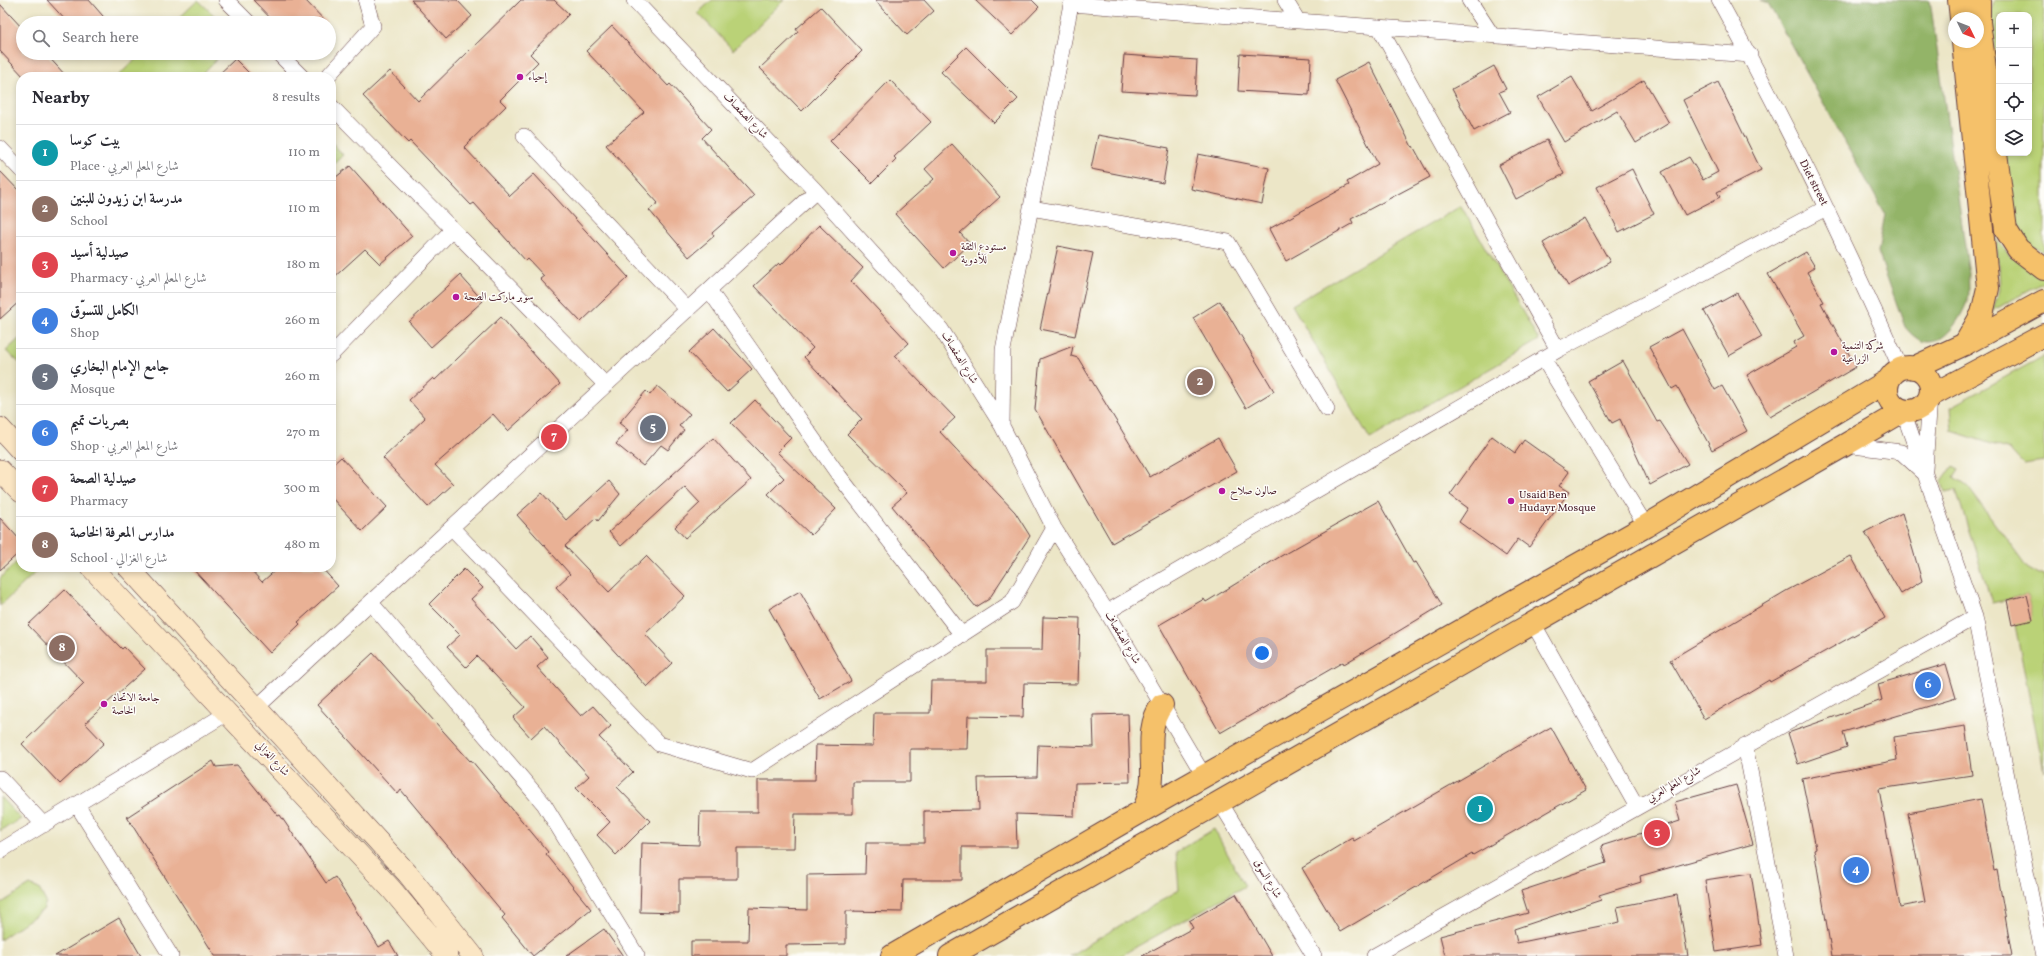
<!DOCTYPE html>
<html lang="en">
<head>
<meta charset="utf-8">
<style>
	body { margin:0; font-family:Vollkorn,Amiri,serif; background:#f2f2f3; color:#2b2b33 }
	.controls { position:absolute; right:12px; top:12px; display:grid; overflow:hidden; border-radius:8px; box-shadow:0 2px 6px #0003 }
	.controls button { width:36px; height:36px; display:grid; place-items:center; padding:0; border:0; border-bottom:1px solid #e1e1e2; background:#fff; color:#2b2b33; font:20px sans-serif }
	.compass { position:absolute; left:1948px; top:12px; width:36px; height:36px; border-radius:50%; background:#fff; box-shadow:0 2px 6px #0003; rotate:133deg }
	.you { position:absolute; left:1262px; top:653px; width:14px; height:14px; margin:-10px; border:3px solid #fff; border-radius:50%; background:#1a73e8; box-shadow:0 0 0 6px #1a73e833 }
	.badge { display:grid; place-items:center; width:26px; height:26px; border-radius:50%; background:#7c3aed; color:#fff; font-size:13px; font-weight:700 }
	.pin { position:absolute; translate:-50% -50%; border:2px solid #fff; box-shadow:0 1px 4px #0006 }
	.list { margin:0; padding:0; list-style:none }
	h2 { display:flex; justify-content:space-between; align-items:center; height:52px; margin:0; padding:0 16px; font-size:17px }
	h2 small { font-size:13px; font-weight:400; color:#7c7c81 }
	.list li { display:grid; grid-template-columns:26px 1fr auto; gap:12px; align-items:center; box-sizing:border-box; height:56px; padding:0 16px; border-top:1px solid #e1e1e2 }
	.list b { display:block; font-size:15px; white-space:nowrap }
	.list p { margin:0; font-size:13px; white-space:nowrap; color:#7c7c81 }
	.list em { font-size:13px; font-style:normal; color:#7c7c81 }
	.icon { flex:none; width:22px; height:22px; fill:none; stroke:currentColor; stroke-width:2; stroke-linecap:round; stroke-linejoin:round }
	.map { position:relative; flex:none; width:2044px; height:956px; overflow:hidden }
	.search { position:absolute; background:#fff; box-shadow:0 2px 6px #0003; left:16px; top:16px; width:320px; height:44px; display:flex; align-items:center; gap:10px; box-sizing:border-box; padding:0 14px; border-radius:22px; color:#7c7c81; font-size:15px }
	.panel { position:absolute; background:#fff; box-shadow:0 2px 6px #0003; left:16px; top:72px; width:320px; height:500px; border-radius:16px }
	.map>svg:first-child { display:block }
	.green { fill:#bad277; stroke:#827851 }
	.forest { fill:#93b468; stroke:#6e6a4a }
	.building { fill:#e9b195 }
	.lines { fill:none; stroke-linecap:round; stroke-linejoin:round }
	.street-casing { stroke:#623d42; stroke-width:16 }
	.secondary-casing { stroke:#623d42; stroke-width:22 }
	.primary-casing { stroke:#623d42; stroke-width:24 }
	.highway-casing { stroke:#623d42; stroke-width:24 }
	.street { stroke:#fff; stroke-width:15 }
	.secondary { stroke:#fbe6c4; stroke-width:21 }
	.primary { stroke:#f5c16b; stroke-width:22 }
	.highway { stroke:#f5c16b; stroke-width:22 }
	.poi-dot { fill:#b5179e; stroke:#fdfcf7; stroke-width:1.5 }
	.labels { text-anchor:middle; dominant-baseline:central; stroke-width:3; stroke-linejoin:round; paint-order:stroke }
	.poi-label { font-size:11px; fill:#4a1f2b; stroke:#fdfcf7; text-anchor:start }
	.street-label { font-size:11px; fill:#4a1f2b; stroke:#fdfcf7 }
</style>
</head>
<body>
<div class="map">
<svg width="2044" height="956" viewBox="0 0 2044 956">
	<rect width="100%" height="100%" fill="#fdfcf7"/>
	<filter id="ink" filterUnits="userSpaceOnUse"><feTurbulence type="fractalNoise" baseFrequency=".025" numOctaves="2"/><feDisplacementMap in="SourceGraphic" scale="8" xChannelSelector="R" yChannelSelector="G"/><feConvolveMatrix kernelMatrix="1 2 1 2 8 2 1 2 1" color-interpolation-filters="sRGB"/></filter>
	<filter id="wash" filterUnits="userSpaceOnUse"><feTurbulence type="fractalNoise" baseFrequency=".012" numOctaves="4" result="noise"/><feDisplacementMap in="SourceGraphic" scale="16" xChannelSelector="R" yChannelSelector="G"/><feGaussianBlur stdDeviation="0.9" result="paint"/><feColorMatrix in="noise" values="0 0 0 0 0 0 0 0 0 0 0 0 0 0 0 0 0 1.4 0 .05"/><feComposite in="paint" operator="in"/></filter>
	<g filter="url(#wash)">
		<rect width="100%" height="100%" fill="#ece6c7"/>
		<path class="green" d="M 198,0 L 222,23 L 174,23 Z
			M 712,0 L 784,0 L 733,50 L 698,13 Z
			M 1995,0 L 2044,0 L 2044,252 L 2030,246 L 2013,228 L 2001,153 L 2029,153 L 2029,15 L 1999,15 L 1999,128 L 1990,13 Z
			M 142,53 L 223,53 L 199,77 L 117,77 Z
			M 331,141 L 343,155 L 331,167 Z
			M 1461,206 L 1539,340 L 1370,439 L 1292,305 Z
			M 1995,238 L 2010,256 L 2044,277 L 2044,282 L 1992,311 L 2000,290 L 1999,264 Z
			M 21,337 L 21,364 L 6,351 Z
			M 2044,356 L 2044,461 L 2023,464 L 2010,450 L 1952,431 L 1950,407 Z
			M 1953,466 L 1959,469 L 1954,477 L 1968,487 L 2027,568 L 2039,575 L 2044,575 L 2044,771 L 2014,620 L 2032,616 L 2027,595 L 1992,603 L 1956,490 L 1945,492 L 1942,482 Z
			M 21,558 L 21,567 L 41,567 L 0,606 L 0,578 Z
			M 0,797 L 21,819 L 0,831 Z
			M 1214,829 L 1245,886 L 1120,956 L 1069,956 L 1179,890 L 1176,852 Z
			M 30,885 L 39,889 L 46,902 L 43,910 L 0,940 L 0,904 Z"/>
		<path class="forest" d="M 1760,0 L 1930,0 L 1969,274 C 1968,282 1970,291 1968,299 C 1963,314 1948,341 1930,342 C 1919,343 1911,334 1905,327 L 1878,252 L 1885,214 L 1768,3 Z"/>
		<g id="blocks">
			<path class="building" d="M 47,0 L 89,0 L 109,23 L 68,23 Z
				M 253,0 L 305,0 L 327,23 L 275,23 Z
				M 411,0 L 457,0 L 472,16 L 446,39 Z
				M 521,0 L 554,0 L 569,14 L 530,54 L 538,62 L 500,100 L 506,106 L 464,147 L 510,196 L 534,174 L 628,277 L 581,322 L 540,279 L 544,276 L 528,259 L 526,261 L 474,203 L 471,205 L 410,141 L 408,143 L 363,96 L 390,71 L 418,101 Z
				M 875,0 L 924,0 L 934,11 L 907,35 Z
				M 975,0 L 1032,0 L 1039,7 L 1012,35 Z
				M 0,4 L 23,29 L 23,53 L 45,53 L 67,77 L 24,77 L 0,51 Z
				M 821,7 L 862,51 L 802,111 L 760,68 L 798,32 L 796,29 Z
				M 612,26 L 668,86 L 670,84 L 711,129 L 702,138 L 754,196 L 712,233 L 714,236 L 689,257 L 649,210 L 658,203 L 606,145 L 644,112 L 586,51 Z
				M 966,47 L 1018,99 L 994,123 L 941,72 Z
				M 1240,54 L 1311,58 L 1309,95 L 1238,91 Z
				M 1124,55 L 1197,60 L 1195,95 L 1121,91 Z
				M 235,59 L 253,77 L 216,77 Z
				M 1369,62 L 1412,147 L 1413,146 L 1430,177 L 1351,219 L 1353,223 L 1286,261 L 1269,229 L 1349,185 L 1347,182 L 1378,164 L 1335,80 Z
				M 1494,66 L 1506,89 L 1499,92 L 1510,112 L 1474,131 L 1452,89 Z
				M 1572,77 L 1592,111 L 1644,80 L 1669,123 L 1636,143 L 1617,111 L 1564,142 L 1538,97 Z
				M 890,80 L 931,122 L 894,157 L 896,159 L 872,183 L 830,141 Z
				M 1718,82 L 1761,170 L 1717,192 L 1720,197 L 1685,215 L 1662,172 L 1689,157 L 1703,180 L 1718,172 L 1683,100 Z
				M 1098,135 L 1169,148 L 1163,183 L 1091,169 Z
				M 1547,140 L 1564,174 L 1516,199 L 1499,165 Z
				M 952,144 L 1000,197 L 960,233 L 970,244 L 944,268 L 895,214 L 934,179 L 925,169 Z
				M 1198,154 L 1269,168 L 1262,204 L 1191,189 Z
				M 350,166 L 412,236 L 380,264 L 365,249 L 331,280 L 331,181 Z
				M 1632,169 L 1654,214 L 1619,232 L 1597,187 Z
				M 0,171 L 21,193 L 21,300 L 0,319 Z
				M 1585,218 L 1610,262 L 1568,286 L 1543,243 Z
				M 819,225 L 863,268 L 851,281 L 909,343 L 895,356 L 955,418 L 940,432 L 1015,512 L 1030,536 L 989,599 L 976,607 L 892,506 L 907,493 L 847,434 L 862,419 L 804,357 L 813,348 L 754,286 L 779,263 L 781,265 Z
				M 1058,246 L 1093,253 L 1075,336 L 1040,329 Z
				M 1806,252 L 1815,267 L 1807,272 L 1824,302 L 1821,303 L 1856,367 L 1770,417 L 1747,375 L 1796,347 L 1794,342 L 1804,336 L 1768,274 Z
				M 460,275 L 483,301 L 431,347 L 409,322 Z
				M 1737,293 L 1762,337 L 1729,356 L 1704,311 Z
				M 1220,301 L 1274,391 L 1246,408 L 1193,318 Z
				M 501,317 L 560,384 L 508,431 L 493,414 L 435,465 L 453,484 L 428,507 L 383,458 L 425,418 L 409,400 L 433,378 L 435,380 Z
				M 714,328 L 752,369 L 727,392 L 689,352 Z
				M 1682,329 L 1715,390 L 1722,386 L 1747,431 L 1712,450 L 1677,386 L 1672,389 L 1649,347 Z
				M 1073,346 L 1071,356 L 1078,358 L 1150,477 L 1218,438 L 1237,471 L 1112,543 L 1035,409 L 1040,359 Z
				M 1623,361 L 1657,422 L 1660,421 L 1688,464 L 1650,485 L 1620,419 L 1612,423 L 1588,381 Z
				M 657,386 L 690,414 L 679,426 L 684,430 L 668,450 L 661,445 L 643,466 L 616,444 L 628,430 L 619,423 L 646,391 L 650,395 Z
				M 755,400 L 791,438 L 777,452 L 836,509 L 811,535 L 768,494 L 784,478 L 731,423 Z
				M 1492,436 L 1515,453 L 1524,440 L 1569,472 L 1559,486 L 1569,492 L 1529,547 L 1518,539 L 1506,556 L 1459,522 L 1468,508 L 1450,495 Z
				M 713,438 L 751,480 L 685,538 L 675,527 L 700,503 L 685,487 L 621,546 L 609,532 Z
				M 341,457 L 387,507 L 362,531 L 331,497 L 331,466 Z
				M 609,481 L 620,494 L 598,521 L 596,518 L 565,546 L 609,592 L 646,556 L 685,596 L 645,634 L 672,663 L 647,687 L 556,587 L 570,574 L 517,515 L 542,493 L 566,520 Z
				M 1378,501 L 1413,563 L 1416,562 L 1442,605 L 1344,664 L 1343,662 L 1220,733 L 1159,625 L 1204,599 L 1206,602 L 1281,556 Z
				M 1902,513 L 1922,581 L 1901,594 L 1865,532 Z
				M 0,518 L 21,541 L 21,551 L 0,570 Z
				M 1851,556 L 1885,618 L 1770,682 L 1769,680 L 1704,719 L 1670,660 L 1786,591 Z
				M 191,567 L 248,567 L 262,582 L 279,567 L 321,567 L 338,586 L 298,622 L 300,624 L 270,653 Z
				M 464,569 L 483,588 L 471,599 L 516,649 L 530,636 L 548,657 L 537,667 L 581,716 L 593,706 L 611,726 L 599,737 L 633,772 L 617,787 L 650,821 L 616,855 L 597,835 L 610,822 L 576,788 L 589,776 L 544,726 L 531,738 L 513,718 L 525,707 L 477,656 L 466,667 L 447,647 L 460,635 L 429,604 Z
				M 65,590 L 122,649 L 124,647 L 145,669 L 85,723 L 104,743 L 60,784 L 22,744 L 84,683 L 28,625 Z
				M 800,591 L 851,681 L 820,699 L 769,609 Z
				M 2027,595 L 2033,620 L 2012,625 L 2007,600 Z
				M 1043,617 L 1080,618 L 1078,684 L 1024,683 L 1023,717 L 968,716 L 967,749 L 910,749 L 910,782 L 853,782 L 853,814 L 795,814 L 794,848 L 737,848 L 737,879 L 679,879 L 679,913 L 640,912 L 642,843 L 699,845 L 700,812 L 758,812 L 758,780 L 815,780 L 816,745 L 873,746 L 874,713 L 930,713 L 931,681 L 987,681 L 987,650 L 1042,650 Z
				M 373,653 L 470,761 L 471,760 L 548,852 L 546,854 L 591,909 L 533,956 L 502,918 L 505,915 L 401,790 L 398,794 L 317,705 Z
				M 1946,664 L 1956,698 L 1843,732 L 1847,747 L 1798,764 L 1788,733 L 1882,700 L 1878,684 Z
				M 1128,714 L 1130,782 L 1075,783 L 1074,816 L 1016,814 L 1017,847 L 962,847 L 962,880 L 903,880 L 902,912 L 846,911 L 846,944 L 786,945 L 786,956 L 691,956 L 691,941 L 748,941 L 749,908 L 807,910 L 807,875 L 865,874 L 866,843 L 924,843 L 924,811 L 979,810 L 978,778 L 1037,777 L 1038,745 L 1094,747 L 1093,715 Z
				M 1965,726 L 1972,775 L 1879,789 L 1900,907 L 1925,902 L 1908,813 L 1981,799 L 1994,871 L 1997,870 L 2012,956 L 1832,956 L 1814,849 L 1816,848 L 1802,779 L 1897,760 L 1894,737 Z
				M 1551,727 L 1586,790 L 1473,855 L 1472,854 L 1340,932 L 1302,868 L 1352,838 L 1354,841 Z
				M 213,761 L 216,767 L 237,765 L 278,816 L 280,815 L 326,883 L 335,877 L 379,947 L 389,941 L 398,956 L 215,956 L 127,817 Z
				M 1736,785 L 1753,844 L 1640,876 L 1641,882 L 1599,895 L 1601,900 L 1514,929 L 1517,943 L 1620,922 L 1617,907 L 1677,895 L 1688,956 L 1445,956 L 1440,936 L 1528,913 L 1521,891 L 1606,863 L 1601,846 L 1680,821 L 1675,802 Z
				M 1751,873 L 1762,945 L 1716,952 L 1705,880 Z
				M 1236,894 L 1272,956 L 1142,956 L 1193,928 L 1189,921 Z
				M 119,918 L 141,956 L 55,956 Z
				M 604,929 L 623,956 L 566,956 Z"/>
		</g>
	</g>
	<g filter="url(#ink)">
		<use href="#blocks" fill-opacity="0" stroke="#623d42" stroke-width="1"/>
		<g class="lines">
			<g class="street-casing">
				<path id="street" d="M 226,0 L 249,23
					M 634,0 L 816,191 L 941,329 L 1002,426 L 1054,528 L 1107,612 L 1204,776
					M 1285,0 L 1298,21
					M 1469,0 L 1492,35
					M 1719,0 C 1785,120 1845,244 1901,369
					M 1379,27 L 1558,350
					M 278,53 L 302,77
					M 327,77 L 373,26 L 366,2 L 368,0
					M 331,106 L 606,385
					M 524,136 L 688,310
					M 0,148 L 21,170
					M 1031,208 L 1228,242 L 1327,409
					M 709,290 L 840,477 L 962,635
					M 331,355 L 452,230
					M 1543,358 L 1646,526
					M 1903,411 L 1975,617 L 2043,956
					M 1002,426 L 1003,350 L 1071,4 L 1750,55
					M 1845,445 L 1901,452 L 1924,473
					M 1925,469 L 1930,396
					M 452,528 L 659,744 L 752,771 L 1012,602 L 1054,528
					M 371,603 L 544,804 L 637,956
					M 1107,612 L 1558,350 L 1826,208
					M 1533,623 L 1637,807
					M 257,707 L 816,191
					M 1745,745 L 1786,956
					M 0,778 L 44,825
					M 1220,802 L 1314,956
					M 77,805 L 171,956
					M 0,851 L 229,712
					M 1374,956 L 1975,617"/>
			</g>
			<g class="secondary-casing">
				<path id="secondary" d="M 0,428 L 21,451
					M 0,470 L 21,492
					M 91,567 L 392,890 L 447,956
					M 128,567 L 408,874 L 473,956"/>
			</g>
			<g class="primary-casing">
				<path id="primary" d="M1887 389a22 22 0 1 1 44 0a22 22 0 1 1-44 0Z
					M 1913,368 L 1965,344 L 2044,301
					M 1930,396 L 2044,335
					M 1144,810 C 1148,799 1152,789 1152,777 C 1153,753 1146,726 1162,705
					M 892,956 L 1144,810 L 1646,526 L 1889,380
					M 950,956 L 1845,445 L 1903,411"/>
			</g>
			<g class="highway-casing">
				<path id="highway" d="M 1959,0 L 1961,18
					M 1979,0 L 1979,22 L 2006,230 L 2018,249 L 2044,269
					M 1963,42 L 1988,288 L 1982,314 L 1965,344"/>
			</g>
			<use href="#street" class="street"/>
			<use href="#secondary" class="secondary"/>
			<use href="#primary" class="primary"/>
			<use href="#highway" class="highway"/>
		</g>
	</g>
	<g class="poi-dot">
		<circle cx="520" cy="77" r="4"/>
		<circle cx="953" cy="253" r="4"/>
		<circle cx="456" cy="297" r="4"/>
		<circle cx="1834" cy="352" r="4"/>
		<circle cx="1222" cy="491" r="4"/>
		<circle cx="1511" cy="501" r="4"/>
		<circle cx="104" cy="704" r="4"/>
	</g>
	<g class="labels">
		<g class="poi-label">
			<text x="528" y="77">إحياء</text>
			<text x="961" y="247">مستودع الثقة<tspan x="961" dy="13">للأدوية</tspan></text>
			<text x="464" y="297">سوبر ماركت الصحة</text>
			<text x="1842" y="346">شركة التنمية<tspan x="1842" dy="13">الزراعية</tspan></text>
			<text x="1230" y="491">صالون صلاح</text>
			<text x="1519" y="495">Usaid Ben<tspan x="1519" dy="13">Hudayr Mosque</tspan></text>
			<text x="112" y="698">جامعة الاتحاد<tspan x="112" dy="13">الخاصة</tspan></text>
		</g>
		<g class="street-label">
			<text transform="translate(745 116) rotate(46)">شارع الصفصاف</text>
			<text transform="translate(1813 183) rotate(63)">Diet street</text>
			<text transform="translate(959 358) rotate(58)">شارع الصفصاف</text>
			<text transform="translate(1122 638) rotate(59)">شارع الصفصاف</text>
			<text transform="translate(272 759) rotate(47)">شارع الغزالي</text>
			<text transform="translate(1674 785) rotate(-30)">شارع المعلم العربي</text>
			<text transform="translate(1267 879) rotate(59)">شارع السوق</text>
		</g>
	</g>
</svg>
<div class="controls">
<button>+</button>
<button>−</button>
<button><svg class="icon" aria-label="locate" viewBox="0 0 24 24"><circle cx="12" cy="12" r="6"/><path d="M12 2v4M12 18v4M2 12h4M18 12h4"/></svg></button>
<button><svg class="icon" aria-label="layers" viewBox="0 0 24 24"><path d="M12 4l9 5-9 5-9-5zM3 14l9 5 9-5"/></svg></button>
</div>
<svg class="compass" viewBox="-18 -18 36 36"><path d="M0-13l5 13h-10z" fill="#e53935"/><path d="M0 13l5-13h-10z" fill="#7c7c81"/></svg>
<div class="you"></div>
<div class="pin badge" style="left:1480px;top:809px;background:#0f9aa8">1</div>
<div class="pin badge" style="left:1200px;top:382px;background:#8d6e63">2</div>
<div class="pin badge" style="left:1657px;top:833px;background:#e0444e">3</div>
<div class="pin badge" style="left:1856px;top:870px;background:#3f7fe0">4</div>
<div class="pin badge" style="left:653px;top:428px;background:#6b7280">5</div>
<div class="pin badge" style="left:1928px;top:685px;background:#3f7fe0">6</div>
<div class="pin badge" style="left:554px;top:437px;background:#e0444e">7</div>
<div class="pin badge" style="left:62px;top:648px;background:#8d6e63">8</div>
<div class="search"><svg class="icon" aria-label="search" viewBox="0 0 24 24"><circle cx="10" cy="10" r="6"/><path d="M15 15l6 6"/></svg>Search here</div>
<section class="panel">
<h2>Nearby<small>8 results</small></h2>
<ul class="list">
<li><span class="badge" style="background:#0f9aa8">1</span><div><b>بيت كوسا</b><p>Place · شارع المعلم العربي</p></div><em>110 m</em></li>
<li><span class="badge" style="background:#8d6e63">2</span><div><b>مدرسة ابن زيدون للبنين</b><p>School</p></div><em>110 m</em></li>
<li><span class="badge" style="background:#e0444e">3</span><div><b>صيدلية أسيد</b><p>Pharmacy · شارع المعلم العربي</p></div><em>180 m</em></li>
<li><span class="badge" style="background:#3f7fe0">4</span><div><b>الكامل للتسوّق</b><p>Shop</p></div><em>260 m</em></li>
<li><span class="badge" style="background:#6b7280">5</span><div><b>جامع الإمام البخاري</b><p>Mosque</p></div><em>260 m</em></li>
<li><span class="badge" style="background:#3f7fe0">6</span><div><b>بصريات تميم</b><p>Shop · شارع المعلم العربي</p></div><em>270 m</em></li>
<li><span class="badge" style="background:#e0444e">7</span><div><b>صيدلية الصحة</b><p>Pharmacy</p></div><em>300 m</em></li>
<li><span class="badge" style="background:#8d6e63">8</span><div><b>مدارس المعرفة الخاصة</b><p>School · شارع الغزالي</p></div><em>480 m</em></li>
</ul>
</section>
</div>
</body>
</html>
